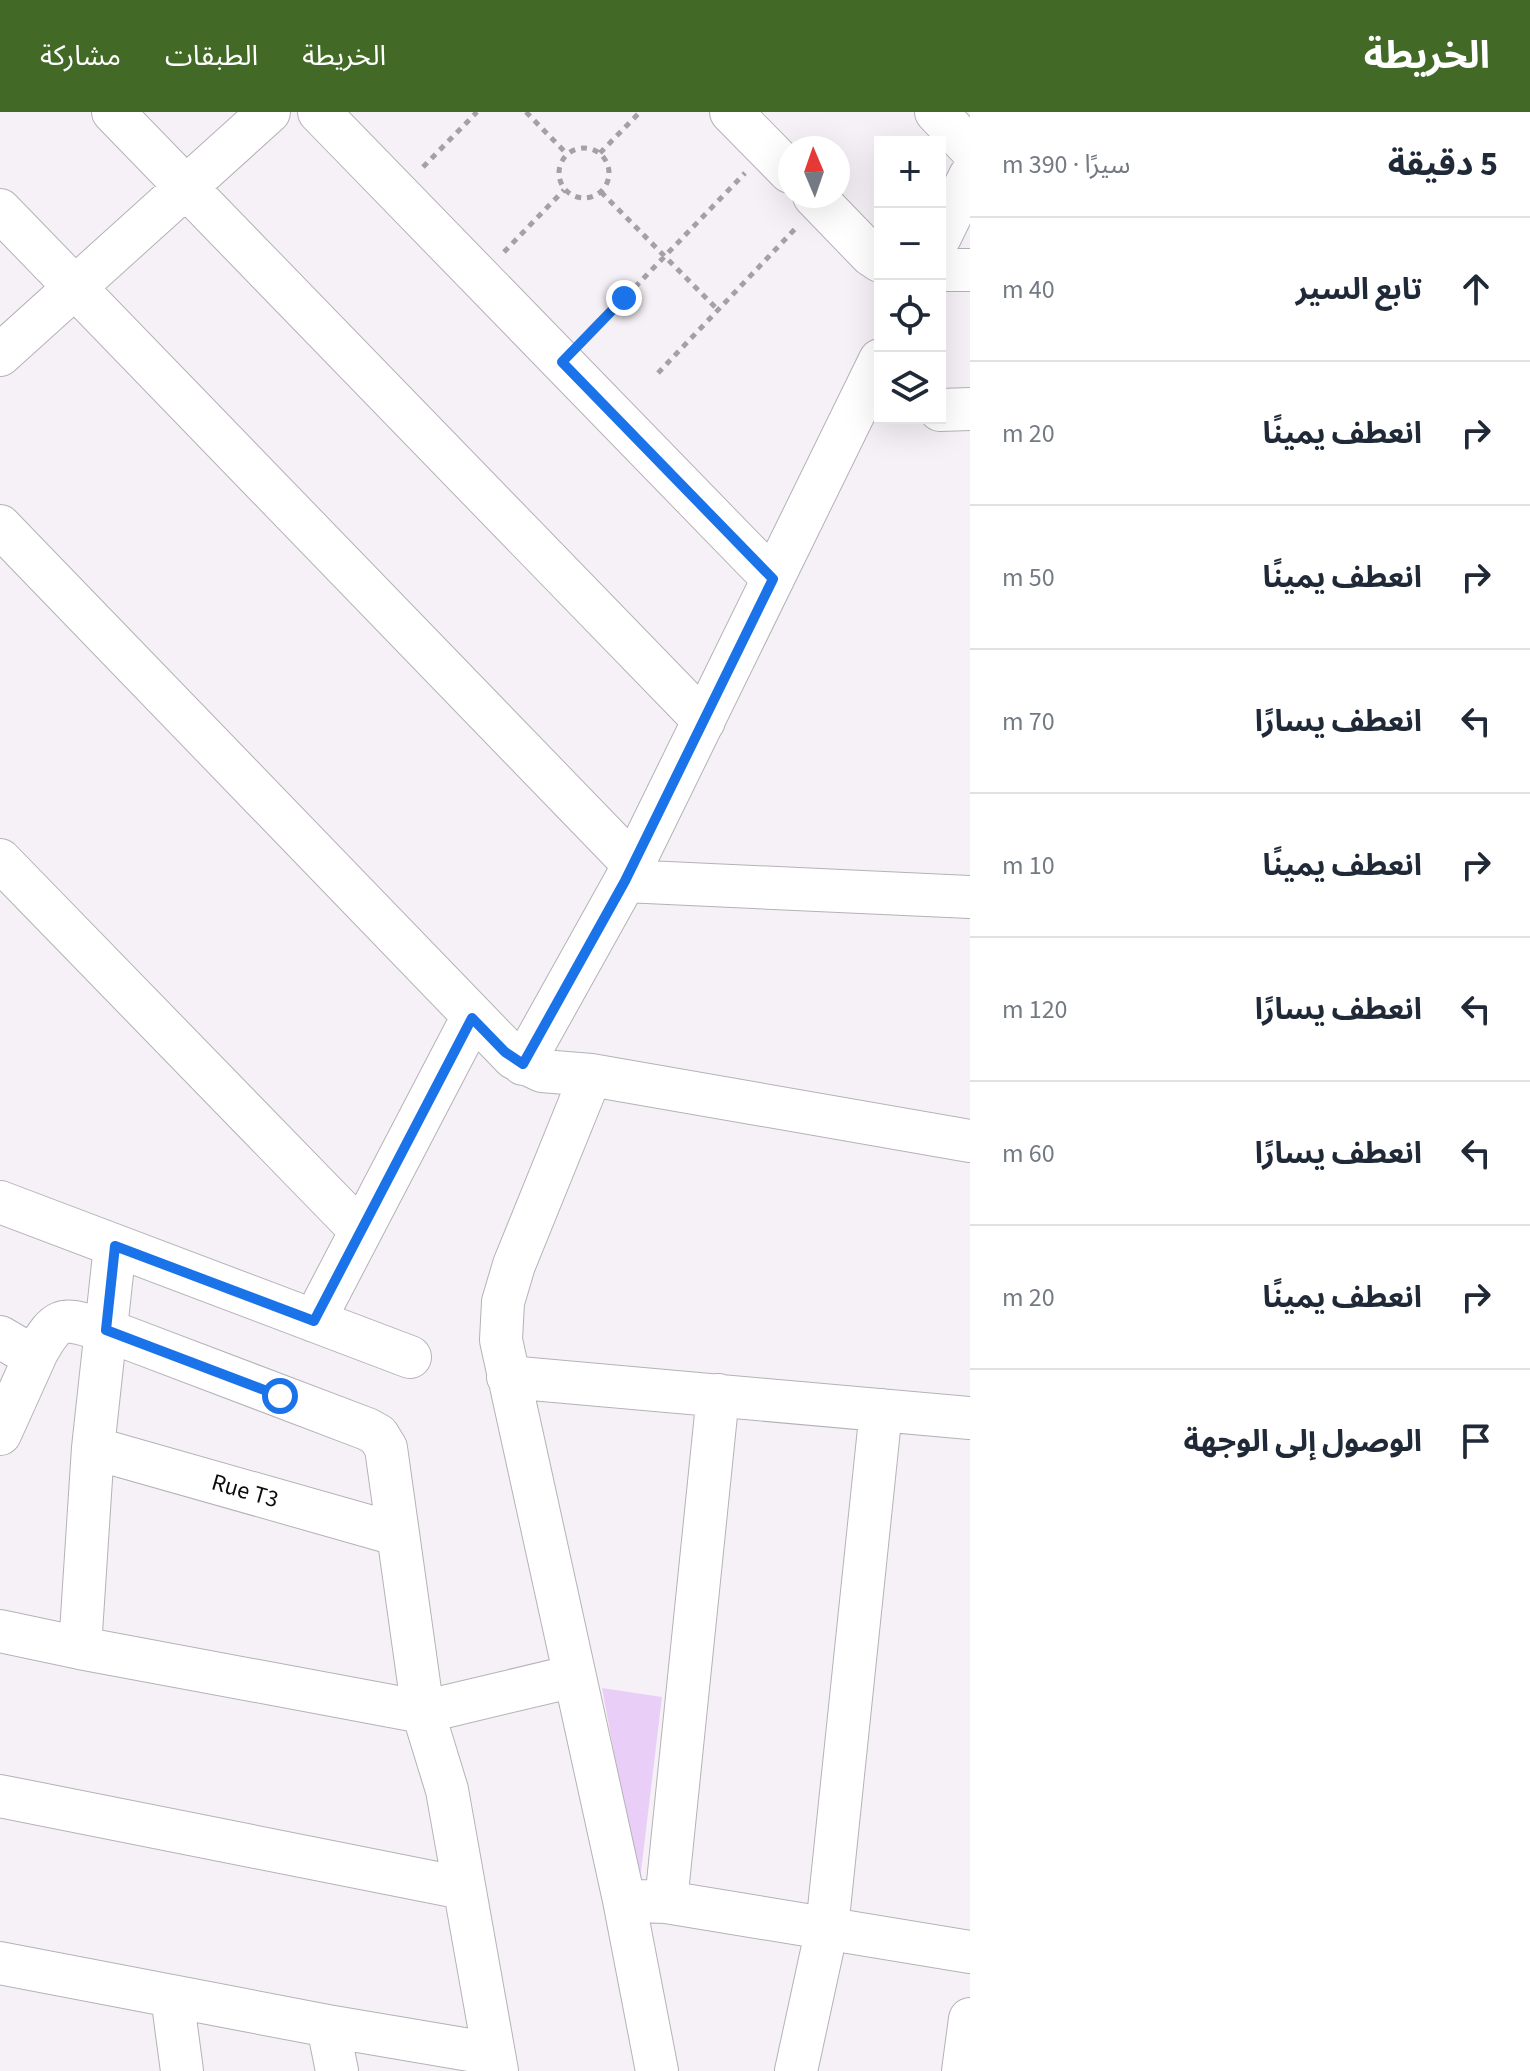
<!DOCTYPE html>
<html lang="ar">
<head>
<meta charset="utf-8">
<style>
	body { margin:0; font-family:"Source Sans 3","Noto Sans Arabic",sans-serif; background:#f2f2f3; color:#1f2937; direction:rtl }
	.controls { position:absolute; right:24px; top:24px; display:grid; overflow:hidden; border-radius:0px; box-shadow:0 8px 32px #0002 }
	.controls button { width:72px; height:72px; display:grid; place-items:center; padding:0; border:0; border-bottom:2px solid #e0e1e3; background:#fff; color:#1f2937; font:40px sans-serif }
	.compass { position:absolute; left:778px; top:24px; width:72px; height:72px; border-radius:50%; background:#fff; box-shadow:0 8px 32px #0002; rotate:358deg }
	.stop { position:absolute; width:24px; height:24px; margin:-18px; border:6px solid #1a73e8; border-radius:50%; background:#fff }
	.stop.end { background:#1a73e8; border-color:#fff; box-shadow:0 2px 8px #0008 }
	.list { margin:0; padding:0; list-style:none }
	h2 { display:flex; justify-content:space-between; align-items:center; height:104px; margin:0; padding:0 32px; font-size:34px }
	h2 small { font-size:26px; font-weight:400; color:#747a83 }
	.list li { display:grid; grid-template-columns:52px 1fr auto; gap:24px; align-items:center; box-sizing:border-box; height:144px; padding:0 32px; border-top:2px solid #e0e1e3 }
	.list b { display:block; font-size:30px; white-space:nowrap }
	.list em { font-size:26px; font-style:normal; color:#747a83 }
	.icon { flex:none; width:44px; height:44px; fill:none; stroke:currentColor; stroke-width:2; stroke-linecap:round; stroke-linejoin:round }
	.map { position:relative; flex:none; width:970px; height:1959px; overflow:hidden; direction:ltr }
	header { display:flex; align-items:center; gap:48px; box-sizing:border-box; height:112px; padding:0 40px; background:#426a26; color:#fff }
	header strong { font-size:38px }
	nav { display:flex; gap:44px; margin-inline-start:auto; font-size:28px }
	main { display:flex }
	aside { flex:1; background:#fff }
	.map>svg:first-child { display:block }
	.green { fill:#e9cff7 }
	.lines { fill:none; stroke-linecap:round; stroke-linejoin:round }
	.minor-casing { stroke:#b5b2b7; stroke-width:44 }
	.path { stroke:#a4a1a5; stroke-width:5; stroke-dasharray:6 6; stroke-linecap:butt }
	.minor { stroke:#fff; stroke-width:42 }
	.route { stroke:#1a73e8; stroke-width:10 }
	.labels { text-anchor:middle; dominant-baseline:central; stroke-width:7; stroke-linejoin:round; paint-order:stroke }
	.street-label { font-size:24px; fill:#0d0c0d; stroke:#fff }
</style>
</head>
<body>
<header>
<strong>الخريطة</strong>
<nav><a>الخريطة</a><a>الطبقات</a><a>مشاركة</a></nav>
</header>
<main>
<aside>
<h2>5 دقيقة<small>سيرًا · 390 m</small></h2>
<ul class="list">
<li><svg class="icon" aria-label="ahead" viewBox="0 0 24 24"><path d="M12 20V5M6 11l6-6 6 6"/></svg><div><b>تابع السير</b></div><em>40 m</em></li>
<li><svg class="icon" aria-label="right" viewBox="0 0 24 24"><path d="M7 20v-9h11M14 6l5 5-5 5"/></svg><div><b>انعطف يمينًا</b></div><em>20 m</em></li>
<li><svg class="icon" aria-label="right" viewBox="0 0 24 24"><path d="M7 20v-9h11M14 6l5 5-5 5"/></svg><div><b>انعطف يمينًا</b></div><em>50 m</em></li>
<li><svg class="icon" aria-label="left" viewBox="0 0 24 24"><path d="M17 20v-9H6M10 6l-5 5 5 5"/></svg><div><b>انعطف يسارًا</b></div><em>70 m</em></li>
<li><svg class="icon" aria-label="right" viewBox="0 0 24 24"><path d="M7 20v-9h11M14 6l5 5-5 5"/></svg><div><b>انعطف يمينًا</b></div><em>10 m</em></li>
<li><svg class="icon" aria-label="left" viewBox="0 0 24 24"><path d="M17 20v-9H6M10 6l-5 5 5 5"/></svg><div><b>انعطف يسارًا</b></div><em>120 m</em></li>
<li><svg class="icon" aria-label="left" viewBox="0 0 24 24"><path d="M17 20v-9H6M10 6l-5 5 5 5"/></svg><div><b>انعطف يسارًا</b></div><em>60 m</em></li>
<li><svg class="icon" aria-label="right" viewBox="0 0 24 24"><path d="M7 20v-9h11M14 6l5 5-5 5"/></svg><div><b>انعطف يمينًا</b></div><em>20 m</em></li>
<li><svg class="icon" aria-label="arrive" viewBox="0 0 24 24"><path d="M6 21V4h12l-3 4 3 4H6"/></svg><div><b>الوصول إلى الوجهة</b></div></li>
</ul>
</aside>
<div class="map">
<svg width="970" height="1959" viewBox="0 0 970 1959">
	<rect width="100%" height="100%" fill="#f5f1f6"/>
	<path class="green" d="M 602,1576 L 662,1585 L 639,1776 Z"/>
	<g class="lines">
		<g class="minor-casing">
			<path id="minor" d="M 113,0 L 704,609
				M 319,0 L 773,467
				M 731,0 L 790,60
				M 936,0 L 970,36
				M 814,84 L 871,143 L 880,149
				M 0,98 L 633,752
				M 940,125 L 970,64
				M 940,158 L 970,158
				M 0,243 L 269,0
				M 940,298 L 970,297
				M 0,414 L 514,946 L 542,959 L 591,963 L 970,1029
				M 0,748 L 361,1119
				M 625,769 L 970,785
				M 523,952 L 625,769 L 880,248
				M 591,963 L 514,1153 L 503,1190 L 501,1228 L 624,1788 L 657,1959
				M 0,1090 L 410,1245
				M 314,1209 L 472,906
				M 0,1225 L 17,1235 L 37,1240 L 0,1322
				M 37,1240 C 60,1199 64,1208 106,1218 L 367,1317 L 378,1323 L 386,1336 L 423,1600 L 447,1678 L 497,1959
				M 508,1265 L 970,1306
				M 93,1336 L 396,1422
				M 0,1519 L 80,1536 L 423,1600 L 574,1564
				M 80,1536 L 93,1336 L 115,1134
				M 0,1684 L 462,1776
				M 637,1789 L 666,1790 L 970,1840
				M 666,1790 L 718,1283
				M 0,1851 L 328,1914 L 493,1942
				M 172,1884 L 182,1959
				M 328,1914 L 337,1959
				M 796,1959 L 827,1816 L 881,1298
				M 963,1959 L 970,1907"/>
		</g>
		<path class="path" d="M 526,0 L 567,42
			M559 61a25 25 0 1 1 50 0a25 25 0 1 1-50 0Z
			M 600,41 L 640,0
			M 423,55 L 477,0
			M 601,80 L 718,198
			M 504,140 L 564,78
			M 585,227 L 745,61
			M 658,261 L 795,117"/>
		<use href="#minor" class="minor"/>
	</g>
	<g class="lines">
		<path class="route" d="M 280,1284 L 106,1218 L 115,1134 L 314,1209 L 472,906 L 505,940 L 523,952 L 625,769 L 773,467 L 562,250 L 624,186"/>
	</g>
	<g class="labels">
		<g class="street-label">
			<text transform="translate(245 1379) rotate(16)">Rue T3</text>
		</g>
	</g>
</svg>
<div class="controls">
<button>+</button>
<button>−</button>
<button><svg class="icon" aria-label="locate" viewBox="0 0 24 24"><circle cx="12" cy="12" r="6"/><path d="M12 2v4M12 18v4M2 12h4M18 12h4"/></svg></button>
<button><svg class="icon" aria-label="layers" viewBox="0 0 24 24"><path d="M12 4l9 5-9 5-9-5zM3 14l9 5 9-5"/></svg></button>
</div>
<svg class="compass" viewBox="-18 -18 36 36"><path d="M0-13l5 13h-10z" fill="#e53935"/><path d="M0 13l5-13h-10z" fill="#747a83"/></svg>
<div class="stop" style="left:280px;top:1284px"></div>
<div class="stop end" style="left:624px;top:186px"></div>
</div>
</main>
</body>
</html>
